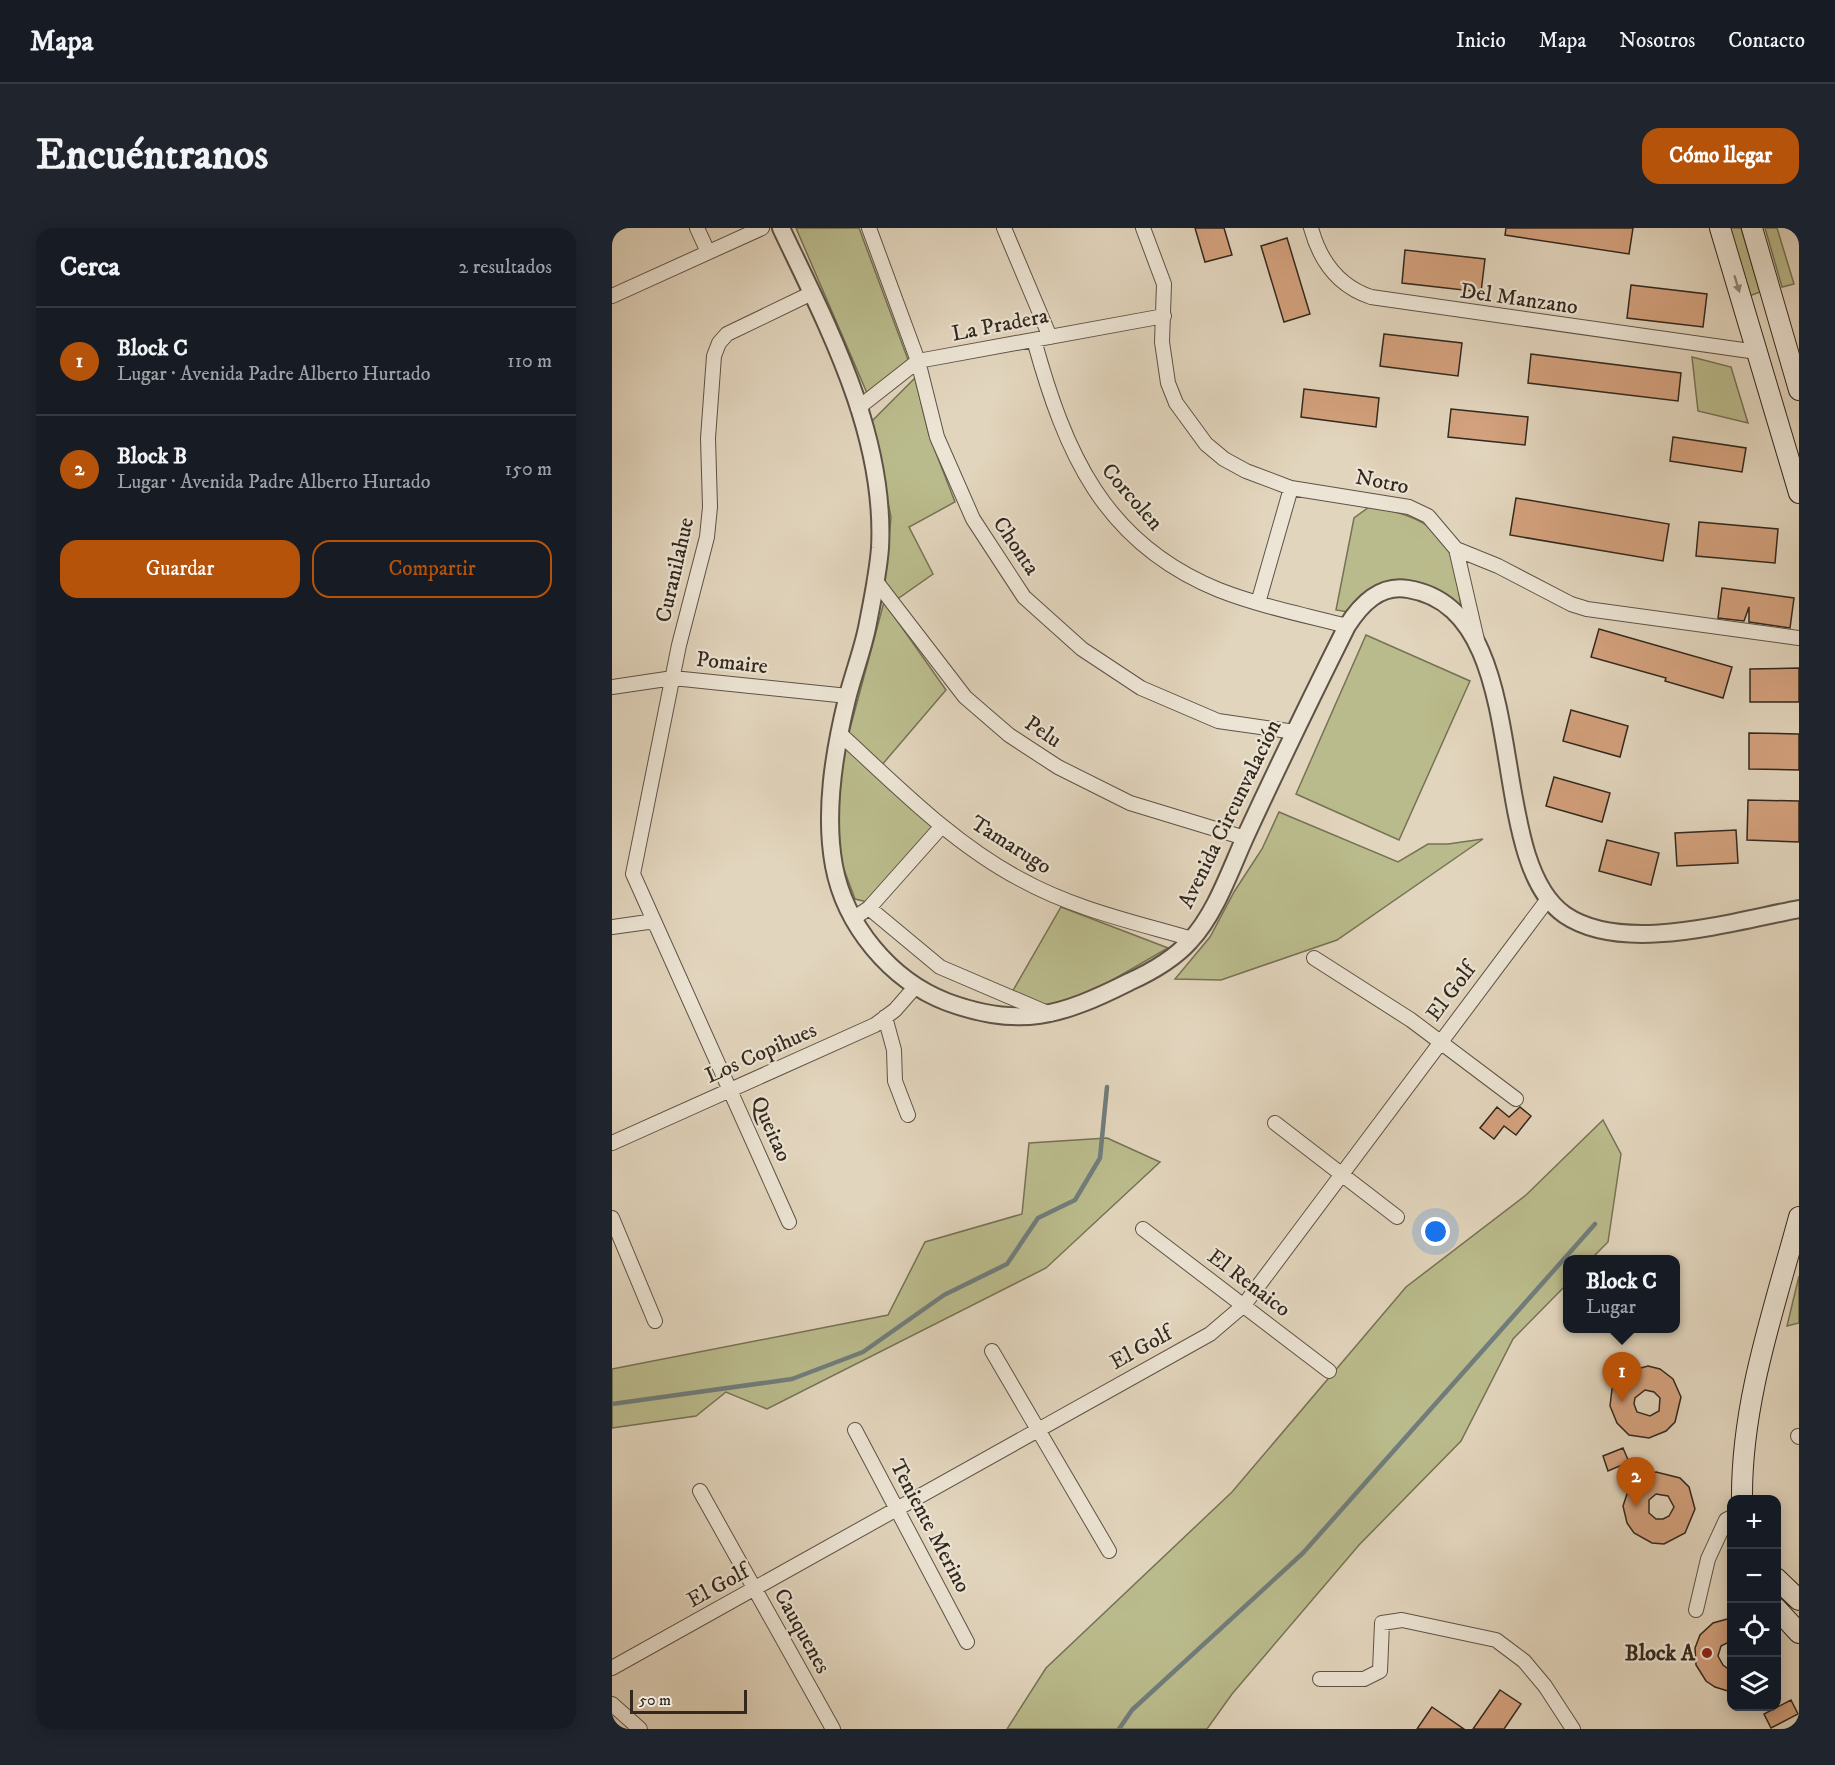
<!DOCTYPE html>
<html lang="es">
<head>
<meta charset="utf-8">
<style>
	body { margin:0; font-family:"IM FELL DW Pica",serif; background:#20242c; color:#f1f3f6 }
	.controls { position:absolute; right:18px; bottom:18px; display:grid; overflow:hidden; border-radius:12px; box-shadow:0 3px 15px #0003 }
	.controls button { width:54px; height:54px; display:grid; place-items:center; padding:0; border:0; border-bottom:2px solid #363941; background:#171b24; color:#f1f3f6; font:30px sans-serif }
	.scale { position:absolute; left:18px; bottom:15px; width:117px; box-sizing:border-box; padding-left:6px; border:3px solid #32281e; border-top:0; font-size:16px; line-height:21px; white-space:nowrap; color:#32281e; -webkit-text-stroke:4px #ece4d4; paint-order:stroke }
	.you { position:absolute; left:824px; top:1004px; width:21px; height:21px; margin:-15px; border:4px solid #fff; border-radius:50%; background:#1a73e8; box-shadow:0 0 0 9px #1a73e833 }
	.badge { display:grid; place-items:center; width:39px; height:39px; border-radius:50%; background:#b45309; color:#fff; font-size:20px; font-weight:700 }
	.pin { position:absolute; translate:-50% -50px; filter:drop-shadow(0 2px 3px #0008) }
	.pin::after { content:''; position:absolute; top:32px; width:21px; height:18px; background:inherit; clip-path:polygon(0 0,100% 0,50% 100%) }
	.popup { position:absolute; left:951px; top:1027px; width:117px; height:78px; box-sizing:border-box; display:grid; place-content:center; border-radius:12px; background:#171b24; filter:drop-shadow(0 2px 4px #0005); font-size:20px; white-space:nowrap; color:#9ea1a6 }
	.popup b { font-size:22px; color:#f1f3f6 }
	.popup::after { content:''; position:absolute; left:50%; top:100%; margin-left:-12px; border:12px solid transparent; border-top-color:#171b24 }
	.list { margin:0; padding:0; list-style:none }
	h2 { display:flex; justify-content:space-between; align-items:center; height:78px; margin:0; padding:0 24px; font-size:26px }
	h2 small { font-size:20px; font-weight:400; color:#9ea1a6 }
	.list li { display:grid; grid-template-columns:39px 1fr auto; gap:18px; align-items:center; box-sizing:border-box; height:108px; padding:0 24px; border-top:2px solid #363941 }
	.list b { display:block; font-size:22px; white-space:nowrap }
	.list p { margin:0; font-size:20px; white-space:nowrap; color:#9ea1a6 }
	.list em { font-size:20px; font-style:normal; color:#9ea1a6 }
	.actions { display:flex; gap:12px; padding:18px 24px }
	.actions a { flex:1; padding:14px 0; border:2px solid #b45309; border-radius:18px; text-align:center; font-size:21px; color:#b45309 }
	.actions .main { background:#b45309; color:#fff }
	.icon { flex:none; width:33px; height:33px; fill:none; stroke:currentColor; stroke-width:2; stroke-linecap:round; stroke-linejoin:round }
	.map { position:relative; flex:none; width:1187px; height:1501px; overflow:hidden; border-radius:18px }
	header { display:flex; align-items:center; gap:36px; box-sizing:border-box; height:84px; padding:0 30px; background:#171b24; border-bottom:2px solid #363941 }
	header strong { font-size:28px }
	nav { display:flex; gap:33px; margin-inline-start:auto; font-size:21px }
	.intro { display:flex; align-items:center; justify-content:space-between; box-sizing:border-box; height:144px; padding:0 36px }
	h1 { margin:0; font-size:42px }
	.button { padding:15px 27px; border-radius:18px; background:#b45309; color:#fff; font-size:21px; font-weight:700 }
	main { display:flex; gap:36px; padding:0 36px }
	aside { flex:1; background:#171b24; border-radius:18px; box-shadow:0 3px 15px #0003 }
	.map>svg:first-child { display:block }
	.green { fill:#babb8c; stroke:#767255; stroke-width:1.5 }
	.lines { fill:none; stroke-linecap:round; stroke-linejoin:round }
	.stream { stroke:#707d7c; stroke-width:4.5 }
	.building { fill:#d3a17d; stroke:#32281e; stroke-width:1.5; fill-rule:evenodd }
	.minor-casing { stroke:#5e5346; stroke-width:16 }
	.tertiary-casing { stroke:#5e5346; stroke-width:20 }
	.secondary-casing { stroke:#32281e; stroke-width:22 }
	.minor { stroke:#ece4d4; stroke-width:14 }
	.tertiary { stroke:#ece4d4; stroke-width:16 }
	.secondary { stroke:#ece4d4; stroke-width:20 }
	.oneway { fill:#8f8679 }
	.poi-dot { fill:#8f2418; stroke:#ece4d4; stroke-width:2 }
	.labels { text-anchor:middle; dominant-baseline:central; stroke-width:4.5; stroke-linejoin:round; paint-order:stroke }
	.street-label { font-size:22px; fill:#32281e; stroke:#ece4d4 }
	.poi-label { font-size:22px; font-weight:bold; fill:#32281e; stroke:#ece4d4; text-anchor:end }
</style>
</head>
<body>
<header>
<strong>Mapa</strong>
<nav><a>Inicio</a><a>Mapa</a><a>Nosotros</a><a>Contacto</a></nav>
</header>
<div class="intro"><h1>Encuéntranos</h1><a class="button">Cómo llegar</a></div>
<main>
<aside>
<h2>Cerca<small>2 resultados</small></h2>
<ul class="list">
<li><span class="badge">1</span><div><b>Block C</b><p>Lugar · Avenida Padre Alberto Hurtado</p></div><em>110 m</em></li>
<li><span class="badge">2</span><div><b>Block B</b><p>Lugar · Avenida Padre Alberto Hurtado</p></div><em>150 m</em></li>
</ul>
<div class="actions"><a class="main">Guardar</a><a>Compartir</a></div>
</aside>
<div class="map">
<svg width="1187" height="1501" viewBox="0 0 1187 1501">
	<rect width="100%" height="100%" fill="#e2d5bd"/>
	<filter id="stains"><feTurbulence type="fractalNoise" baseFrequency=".00333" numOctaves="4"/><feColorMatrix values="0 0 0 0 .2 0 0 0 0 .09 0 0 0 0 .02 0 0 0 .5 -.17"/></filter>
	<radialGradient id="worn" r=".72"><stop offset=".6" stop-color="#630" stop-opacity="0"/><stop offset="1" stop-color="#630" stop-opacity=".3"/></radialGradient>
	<path class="green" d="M 184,0 L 247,0 L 298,137 L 258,172 Z
		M 1118,0 L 1129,0 L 1148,64 L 1137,68 Z
		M 1153,0 L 1165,0 L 1182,56 L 1170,59 Z
		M 1080,129 L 1119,139 L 1136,195 L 1086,183 Z
		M 303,150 L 317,207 L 343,274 L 297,299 L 321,346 L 284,372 L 276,363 L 273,353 L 279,289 L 259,194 Z
		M 757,279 C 788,283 827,293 839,327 C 845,342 846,362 849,378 C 805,345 774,340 736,384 L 724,382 L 742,290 Z
		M 272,374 L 334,462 L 269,538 L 236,508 Z
		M 754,407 L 858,453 L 787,612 L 684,566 Z
		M 233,516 L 322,597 L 255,674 L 243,671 L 228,631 L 225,566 Z
		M 667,584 L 786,634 L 816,616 L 836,616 L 871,611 L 725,712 L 609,752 L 563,751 L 598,709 L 622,664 L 650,621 Z
		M 449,679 L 556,720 L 485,761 L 432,781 L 399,766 Z
		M 991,892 L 1009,926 L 996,1014 L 979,1031 L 956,1032 L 956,1055 L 901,1111 L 849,1213 L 747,1317 L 620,1466 L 595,1501 L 395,1501 L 434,1440 L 620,1264 L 794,1059 L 914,967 Z
		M 495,910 L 548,934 L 434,1040 L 155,1181 L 114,1164 L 84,1188 L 0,1200 L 0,1141 L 276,1087 L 313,1014 L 410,986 L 417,915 Z
		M 1187,1048 L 1187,1095 L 1175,1098 Z"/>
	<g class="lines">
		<path class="stream" d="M 0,1176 L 180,1151 L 251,1124 L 332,1067 L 395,1036 L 426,990 L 463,972 L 488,930 L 495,859
			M 507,1501 L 520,1482 L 691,1325 L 983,996"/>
	</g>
	<path class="building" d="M 583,0 L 612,0 L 620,27 L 593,34 Z
		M 894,0 L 1021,0 L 1017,26 L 893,7 Z
		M 675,10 L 698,86 L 672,94 L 649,18 Z
		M 793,22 L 873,31 L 869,64 L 790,55 Z
		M 1019,57 L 1095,66 L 1091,99 L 1015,90 Z
		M 772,106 L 850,115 L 846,148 L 768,138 Z
		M 919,126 L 1069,145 L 1066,173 L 916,155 Z
		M 692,161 L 767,170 L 764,199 L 689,189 Z
		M 839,181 L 916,189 L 913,217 L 836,209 Z
		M 1061,209 L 1134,220 L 1130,244 L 1058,233 Z
		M 904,270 L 1057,296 L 1051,333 L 898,307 Z
		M 1087,294 L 1166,301 L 1163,335 L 1084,328 Z
		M 1110,360 L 1182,370 L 1178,400 L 1137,394 L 1137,379 L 1132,393 L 1106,390 Z
		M 987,401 L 1120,439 L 1111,470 L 1053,453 L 1054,450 L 979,429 Z
		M 1187,440 L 1187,474 L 1138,474 L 1138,441 Z
		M 959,482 L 1016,498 L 1008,529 L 951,513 Z
		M 1137,505 L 1187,506 L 1187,542 L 1137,541 Z
		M 942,549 L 998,565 L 990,594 L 934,578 Z
		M 1136,572 L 1187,573 L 1187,614 L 1135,612 Z
		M 1124,602 L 1126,635 L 1065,638 L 1063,605 Z
		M 995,612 L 1047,625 L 1039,657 L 987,643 Z
		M 885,879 L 897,889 L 908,879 L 919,888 L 904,907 L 892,898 L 882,911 L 868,900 Z
		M 1036,1138 L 1048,1141 L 1061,1151 L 1069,1169 L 1063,1194 L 1054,1203 L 1037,1210 L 1017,1207 L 1005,1195 L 998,1178 L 1000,1161 L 1005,1153 L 1014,1144 ZM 1033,1162 L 1042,1164 L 1048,1170 L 1047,1183 L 1038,1188 L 1025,1184 L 1022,1176 L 1023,1170 Z
		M 1011,1220 L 1017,1234 L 996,1243 L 991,1228 Z
		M 1044,1244 L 1068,1250 L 1077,1259 L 1083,1281 L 1073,1305 L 1052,1316 L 1040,1315 L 1022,1305 L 1015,1295 L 1011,1278 L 1017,1260 L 1029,1249 ZM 1044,1266 L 1056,1268 L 1062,1279 L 1057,1288 L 1051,1291 L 1044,1291 L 1037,1285 L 1037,1272 Z
		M 1119,1390 L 1119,1413 L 1109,1418 L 1106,1428 L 1111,1437 L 1119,1443 L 1119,1464 L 1103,1459 L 1094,1453 L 1084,1437 L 1083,1420 L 1088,1407 L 1101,1395 Z
		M 888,1462 L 909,1476 L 892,1501 L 861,1501 Z
		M 1179,1472 L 1186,1486 L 1159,1500 L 1152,1486 Z
		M 820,1479 L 852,1501 L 805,1501 Z"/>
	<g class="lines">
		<g class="minor-casing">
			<path id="minor" d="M 85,0 L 96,24
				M 257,0 L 306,133 L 325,209 L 361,291 L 412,369 L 470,421 L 529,460 L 606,493 L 683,504
				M 392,0 L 438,109
				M 531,0 L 552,56 L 550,114 L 556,155 L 564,175 L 594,216 L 612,231 L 634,243 L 679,260 L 797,279 L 816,288 L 844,321 L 886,338 L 959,376 L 975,381 L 1187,410
				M 699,0 C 708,33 726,58 759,69 L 1145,124
				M 0,68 L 150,0
				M 422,112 C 453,224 491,315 607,362 C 648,378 692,387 735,398
				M 246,180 L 306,133 L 552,88
				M 844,321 L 865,412
				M 263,352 L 353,469 L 397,507 L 446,539 L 518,575 L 633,610
				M 646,375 L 679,260
				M 0,459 L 61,450 L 236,468
				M 227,505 C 284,557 340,615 408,651 C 462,681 522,694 580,711
				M 257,680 L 330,598
				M 242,690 L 257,680 L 328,739 L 438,786
				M 0,699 L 36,694 L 43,695
				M 702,730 L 799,792 L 904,871
				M 273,789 L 282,822 L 283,853 L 296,887
				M 663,895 L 785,989
				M 0,915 L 263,797 L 283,782 L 304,758
				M 0,990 L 43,1093
				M 177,994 L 21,646 L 67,417 L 95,309 L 98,279 L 96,210 L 102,128 L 107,115 L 115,106 L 200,65
				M 531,1001 L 717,1143
				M 380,1123 L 497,1323
				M 243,1202 L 355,1414
				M 1186,1208 L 1187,1209
				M 88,1263 L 221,1501
				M 1084,1382 L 1096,1331 L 1114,1292 L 1120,1289
				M 0,1440 L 598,1106 L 632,1077 L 936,671
				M 708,1451 L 752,1451 L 768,1443 L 770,1395 L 790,1392 L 884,1412 L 912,1433 L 933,1458 L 961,1501
				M 0,1476 L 28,1501"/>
		</g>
		<g class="tertiary-casing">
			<path id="tertiary" d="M 169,0 C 216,99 274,207 268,320 C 266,346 260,374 255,400 C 250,424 241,447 235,471 C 222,524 212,584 222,638 C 233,697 278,752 335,774 C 408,801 449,788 517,754 C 539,744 562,731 578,713 C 605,684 619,639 636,603 C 668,534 701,466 735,398 C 749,376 768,356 796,361 C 926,382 869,629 953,687 C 1012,727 1122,693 1187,681"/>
		</g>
		<g class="secondary-casing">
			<path id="secondary" d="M 1108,0 L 1187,265
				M 1140,0 L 1187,162
				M 1130,1272 C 1129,1174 1162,1082 1187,989
				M 1164,1350 L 1187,1372
				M 1164,1380 L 1187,1405"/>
		</g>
		<use href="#minor" class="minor"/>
		<use href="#tertiary" class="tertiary"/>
		<use href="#secondary" class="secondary"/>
	</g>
	<defs><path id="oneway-solid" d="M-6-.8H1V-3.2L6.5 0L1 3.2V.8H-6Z" transform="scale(1.5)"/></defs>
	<use class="oneway" href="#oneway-solid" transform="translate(1125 56) rotate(73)"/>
	<circle class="poi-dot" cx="1095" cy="1425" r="6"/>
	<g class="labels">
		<g class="street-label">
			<text transform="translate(907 71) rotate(8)">Del Manzano</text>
			<text transform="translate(388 97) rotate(-11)">La Pradera</text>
			<text transform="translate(770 254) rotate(11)">Notro</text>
			<text transform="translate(520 269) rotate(49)">Corcolen</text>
			<text transform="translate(404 318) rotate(56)">Chonta</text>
			<text transform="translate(63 342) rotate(-77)">Curanilahue</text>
			<text transform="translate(120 435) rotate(6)">Pomaire</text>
			<text transform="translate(431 504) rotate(34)">Pelu</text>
			<text transform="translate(618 586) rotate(-64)">Avenida Circunvalación</text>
			<text transform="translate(399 617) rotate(32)">Tamarugo</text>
			<text transform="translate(839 764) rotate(-53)">El Golf</text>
			<text transform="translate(149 825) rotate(-24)">Los Copihues</text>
			<text transform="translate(159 901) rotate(66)">Queitao</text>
			<text transform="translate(637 1055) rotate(37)">El Renaico</text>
			<text transform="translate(529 1120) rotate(-29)">El Golf</text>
			<text transform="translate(318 1298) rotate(62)">Teniente Merino</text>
			<text transform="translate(106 1358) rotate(-29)">El Golf</text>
			<text transform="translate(190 1403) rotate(61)">Cauquenes</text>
		</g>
		<g class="poi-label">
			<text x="1083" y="1425">Block A</text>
		</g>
	</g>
	<rect width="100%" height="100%" filter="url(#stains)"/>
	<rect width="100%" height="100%" fill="url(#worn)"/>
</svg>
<div class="controls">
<button>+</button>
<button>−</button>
<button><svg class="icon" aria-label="locate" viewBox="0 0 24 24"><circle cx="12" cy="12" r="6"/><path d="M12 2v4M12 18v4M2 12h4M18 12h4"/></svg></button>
<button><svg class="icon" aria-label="layers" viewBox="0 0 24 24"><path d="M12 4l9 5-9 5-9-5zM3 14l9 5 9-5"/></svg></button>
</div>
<div class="scale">50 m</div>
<div class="you"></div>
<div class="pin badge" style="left:1010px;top:1174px">1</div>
<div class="popup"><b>Block C</b>Lugar</div>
<div class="pin badge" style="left:1024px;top:1279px">2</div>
</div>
</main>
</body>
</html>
